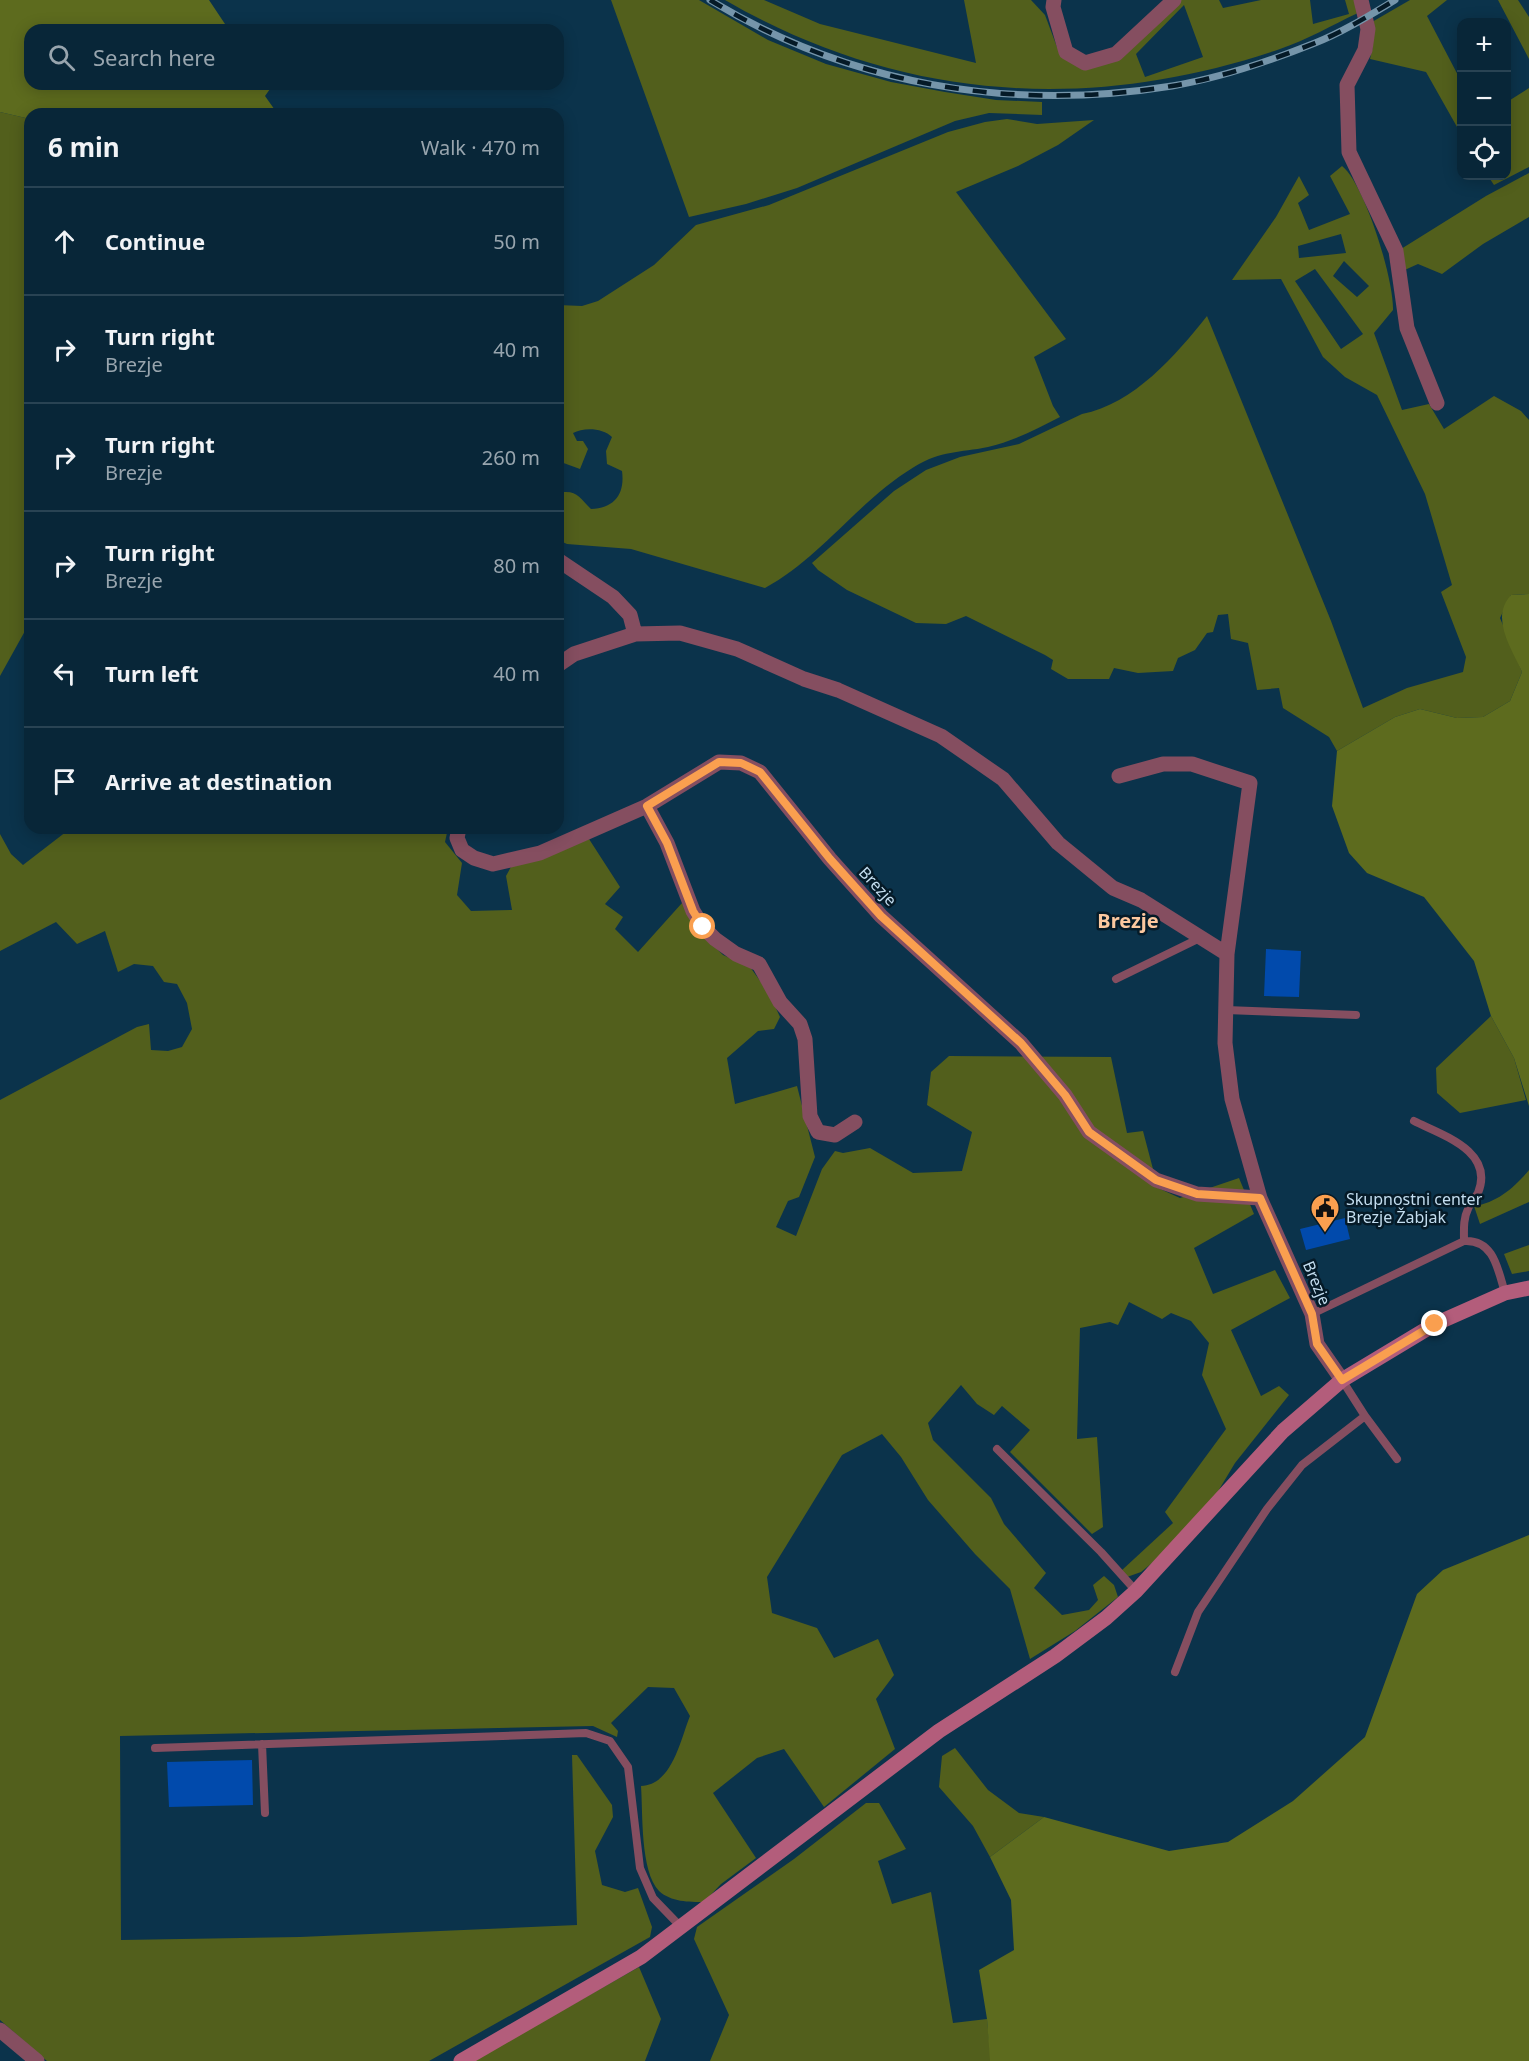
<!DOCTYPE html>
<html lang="en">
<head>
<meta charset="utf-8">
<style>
	body { margin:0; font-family:"Noto Sans",sans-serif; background:#163243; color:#f1f3f6 }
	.controls { position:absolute; right:18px; top:18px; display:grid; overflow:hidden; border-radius:12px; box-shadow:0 3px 15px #0003 }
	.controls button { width:54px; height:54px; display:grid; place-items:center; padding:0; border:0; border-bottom:2px solid #294353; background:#082638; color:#f1f3f6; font:30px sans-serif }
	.stop { position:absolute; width:18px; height:18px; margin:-14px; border:4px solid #fa9f4f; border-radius:50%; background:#fff }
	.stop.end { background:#fa9f4f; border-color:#fff; box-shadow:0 2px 6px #0008 }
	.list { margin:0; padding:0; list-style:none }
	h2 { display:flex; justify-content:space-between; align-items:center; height:78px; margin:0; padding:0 24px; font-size:26px }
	h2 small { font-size:20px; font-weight:400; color:#98a5ae }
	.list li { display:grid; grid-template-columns:39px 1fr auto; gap:18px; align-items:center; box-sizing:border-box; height:108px; padding:0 24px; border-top:2px solid #294353 }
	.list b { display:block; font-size:22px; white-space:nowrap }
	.list p { margin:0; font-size:20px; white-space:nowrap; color:#98a5ae }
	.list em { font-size:20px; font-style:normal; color:#98a5ae }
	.icon { flex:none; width:33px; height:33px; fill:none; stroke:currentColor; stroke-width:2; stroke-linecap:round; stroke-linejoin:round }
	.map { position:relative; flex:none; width:1529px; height:2061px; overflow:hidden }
	.search { position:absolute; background:#082638; box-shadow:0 3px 15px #0003; left:24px; top:24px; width:540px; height:66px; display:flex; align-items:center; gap:15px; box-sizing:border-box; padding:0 21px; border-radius:18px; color:#98a5ae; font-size:22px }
	.panel { position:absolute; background:#082638; box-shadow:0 3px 15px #0003; left:24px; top:108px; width:540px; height:726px; border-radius:18px }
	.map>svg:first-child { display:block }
	.green { fill:#525f1c; fill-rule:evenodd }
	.forest { fill:#5d6b1e }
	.building { fill:#014aac }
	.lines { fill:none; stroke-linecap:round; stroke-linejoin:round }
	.lane { stroke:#854e60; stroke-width:8 }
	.street { stroke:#854e60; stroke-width:15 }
	.secondary { stroke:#b35d7b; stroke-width:15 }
	.rail-casing { stroke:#7595aa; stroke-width:7 }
	.rail { stroke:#051a27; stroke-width:4.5; stroke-dasharray:14; stroke-linecap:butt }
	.route { stroke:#fa9f4f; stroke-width:8 }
	.labels { text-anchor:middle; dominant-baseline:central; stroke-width:5; stroke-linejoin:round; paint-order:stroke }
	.street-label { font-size:16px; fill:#c3ddef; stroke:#051a27 }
	.poi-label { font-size:16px; fill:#c3ddef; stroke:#051a27; text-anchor:start }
	.quarter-label { font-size:20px; font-weight:bold; fill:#fcc89f; stroke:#051a27 }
</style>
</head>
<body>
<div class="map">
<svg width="1529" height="2061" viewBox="0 0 1529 2061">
	<rect width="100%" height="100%" fill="#0b334b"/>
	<path class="green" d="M 611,0 L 699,0 L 768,40 L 826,64 L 891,82 L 945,92 L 996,100 L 1042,102 L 1042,115 L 989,113 L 955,121 L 797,188 L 746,204 L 689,217 Z
		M 725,0 L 764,0 L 820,24 L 976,63 L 964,0 L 1031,0 L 1045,15 L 1057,47 L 1095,67 L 1181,0 L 1219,0 L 1223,8 L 1261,0 L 1310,0 L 1313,24 L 1349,14 L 1345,0 L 1354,0 L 1358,13 C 1332,25 1307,40 1280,49 C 1090,114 899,101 725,0 ZM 1184,5 L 1203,57 L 1145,77 L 1136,54 Z
		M 1410,0 L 1447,0 L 1427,16 L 1461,81 L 1461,134 L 1426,72 L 1370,59 L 1373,46 L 1372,22 Z
		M 1498,0 L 1518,0 L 1529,17 L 1529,59 Z
		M 1529,88 L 1529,167 L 1494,185 L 1488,176 L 1506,176 L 1507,102 Z
		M 0,112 L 30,119 L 30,622 L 0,676 Z
		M 1007,119 L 1037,124 L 1094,120 L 1058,145 L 1018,166 L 956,192 L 1066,339 L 1034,357 L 1053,406 L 1060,417 C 1037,429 1014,441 988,447 C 959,453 942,450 914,467 C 859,500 822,557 765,588 L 631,549 L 567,544 L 558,540 L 558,493 C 576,489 579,497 591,509 C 615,508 625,494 622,471 L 607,464 L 606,451 L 612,437 C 603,428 584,427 573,433 L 577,441 L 583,441 L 588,449 L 580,469 L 558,461 L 558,305 L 582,306 L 598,301 L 654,265 L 696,225 L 769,205 L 948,132 L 985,122 Z
		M 1342,166 C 1365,184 1394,280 1393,310 L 1374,333 L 1402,410 L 1429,404 L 1444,429 L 1494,396 L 1521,411 L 1529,420 L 1529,594 L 1511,595 L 1500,618 L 1522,672 L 1510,701 L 1483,717 L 1457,718 L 1420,709 L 1395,717 L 1337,751 L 1329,737 L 1283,708 L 1279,688 L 1257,690 L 1248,643 L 1231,639 L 1228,614 L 1218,615 L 1213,632 L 1207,633 L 1195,650 L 1178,658 L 1173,671 L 1138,673 L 1114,668 L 1109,679 L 1068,679 L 1051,669 L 1053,660 L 1045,655 L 966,616 L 946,624 L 916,623 L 847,590 L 818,570 L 812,563 L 894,491 L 926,470 L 960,457 L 1019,444 L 1082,414 C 1134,404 1176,355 1207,316 L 1331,621 L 1363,708 L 1407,688 L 1463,672 L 1466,657 L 1441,592 L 1452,585 L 1425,494 L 1377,395 L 1345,377 L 1323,357 L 1281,279 L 1232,280 L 1276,217 L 1299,176 L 1309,195 L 1298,203 L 1309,230 L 1350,214 L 1330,176 ZM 1341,234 L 1346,253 L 1299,258 L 1298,246 ZM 1344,261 L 1369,286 L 1357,297 L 1333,276 ZM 1315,269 L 1363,334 L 1341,349 L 1295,281 Z
		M 1529,173 L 1529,217 L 1483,244 L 1442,274 L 1418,264 L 1398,273 L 1401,249 L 1486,196 Z
		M 71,828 L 448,828 L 445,842 L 462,863 L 457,895 L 471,911 L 512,910 L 506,876 L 512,865 L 589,839 L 620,887 L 605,904 L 623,917 L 615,929 L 638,952 L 682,903 L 701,933 L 723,955 L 750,967 L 769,993 L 780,1017 L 774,1029 L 758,1031 L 727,1058 L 735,1104 L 797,1086 L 815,1157 L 799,1197 L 788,1201 L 776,1227 L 796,1236 L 822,1169 L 835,1151 L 843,1153 L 870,1148 L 913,1173 L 962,1171 L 972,1132 L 927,1105 L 931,1072 L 949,1056 L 1111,1057 L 1127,1133 L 1143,1131 L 1158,1188 L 1180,1198 L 1239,1178 L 1254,1214 L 1194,1248 L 1213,1294 L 1275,1270 L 1290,1298 L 1231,1330 L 1261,1396 L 1279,1386 L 1289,1395 L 1235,1463 L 1217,1493 L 1169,1549 L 1141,1572 L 1127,1577 L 1121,1571 L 1173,1523 L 1165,1512 L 1226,1429 L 1202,1375 L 1209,1343 L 1191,1321 L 1171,1313 L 1162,1319 L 1129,1302 L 1118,1325 L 1110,1322 L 1080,1328 L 1077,1439 L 1097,1437 L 1103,1527 L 1092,1534 L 1010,1452 L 1030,1430 L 1002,1406 L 994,1415 L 977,1404 L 961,1385 L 928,1423 L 933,1440 L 991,1498 L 1004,1524 L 1046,1573 L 1034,1588 L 1062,1615 L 1089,1610 L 1098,1600 L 1093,1585 L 1104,1576 L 1114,1585 L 1118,1597 L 1075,1631 L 1030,1659 L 1010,1589 L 975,1554 L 928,1500 L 901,1457 L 882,1434 L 842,1455 L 767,1577 L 772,1613 L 817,1628 L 834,1658 L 878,1639 L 894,1675 L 876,1699 L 895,1749 L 824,1807 L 784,1749 L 757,1758 L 713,1793 L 756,1858 L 721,1884 L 704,1902 C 689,1902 671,1902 659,1891 C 640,1871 643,1813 641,1786 C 672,1785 680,1741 690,1716 L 674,1688 L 648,1687 L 611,1723 L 618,1731 L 617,1737 L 593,1726 L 120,1736 L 121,1940 L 300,1937 L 577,1925 L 572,1755 L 577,1755 L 612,1805 L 613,1817 L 595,1851 L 602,1885 L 625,1892 L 638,1888 L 652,1927 L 650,1937 L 429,2061 L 47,2061 L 0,2020 L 0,1100 L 137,1027 L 149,1024 L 151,1050 L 168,1051 L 182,1047 L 192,1029 L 187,1003 L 177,984 L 164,982 L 153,966 L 134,964 L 118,972 L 105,931 L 77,944 L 56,922 L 0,951 L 0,834 L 11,854 L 23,865 Z
		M 1491,1016 L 1514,1058 L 1526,1100 L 1460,1113 L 1437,1093 L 1436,1068 Z
		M 1529,1170 L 1529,1202 L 1480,1224 L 1474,1206 C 1497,1203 1515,1187 1529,1170 Z
		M 1529,1245 L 1529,1271 L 1512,1274 L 1504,1254 Z
		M 955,1748 L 988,1790 L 1019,1813 L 1044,1817 L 990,1857 L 973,1826 L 939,1787 L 942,1756 Z
		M 866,1803 L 879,1803 L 906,1849 L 878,1861 L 892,1904 L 931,1892 L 953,2023 L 987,2019 L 991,2061 L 710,2061 L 729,2015 L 694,1939 L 697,1927 L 794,1859 Z
		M 639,1967 L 661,2019 L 645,2061 L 473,2061 Z"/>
	<path class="forest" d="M 0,0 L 209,0 L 229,30 L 30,30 L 30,84 L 267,84 L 270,89 L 265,96 L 277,113 L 30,114 L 30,119 L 0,112 Z
		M 1529,594 L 1529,1106 L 1514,1058 L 1491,1016 L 1474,961 L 1424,897 L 1367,873 L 1349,853 L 1332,806 L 1337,751 L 1395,717 L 1420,709 L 1457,718 L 1483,717 L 1510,701 L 1522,672 C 1511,647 1490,618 1511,595 Z
		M 1529,1535 L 1529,2061 L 990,2061 L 987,2019 L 979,1970 L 1014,1950 L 1011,1900 L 990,1857 L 1044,1817 L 1169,1851 L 1228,1842 L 1293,1801 L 1365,1737 L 1417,1594 L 1443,1570 Z"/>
	<path class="building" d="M 1266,949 L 1301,951 L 1299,997 L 1264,996 Z
		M 1345,1218 L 1350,1239 L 1306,1250 L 1300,1229 Z
		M 252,1760 L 253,1805 L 169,1807 L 167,1762 Z"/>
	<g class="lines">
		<path class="lane" d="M 1116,979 L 1200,938
			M 1226,1010 L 1356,1015
			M 1414,1121 C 1442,1135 1495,1151 1478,1193 C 1475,1198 1470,1203 1468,1209 C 1463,1219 1464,1230 1464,1241
			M 1312,1314 L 1464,1241 C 1494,1239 1498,1270 1505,1293
			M 1365,1416 L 1397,1459
			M 997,1449 L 1101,1552 L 1136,1591
			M 1175,1672 L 1198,1612 L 1267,1509 L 1302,1465 L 1365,1416 L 1342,1380
			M 262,1744 L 265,1813
			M 155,1748 L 586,1733 L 610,1741 L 628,1767 L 640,1868 L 653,1898 L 681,1927"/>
		<path class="street" d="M 1054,0 L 1053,7 L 1066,52 L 1085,63 L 1116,54 L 1174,0
			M 1361,0 L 1368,29 L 1365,50 L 1347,85 L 1349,152 L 1396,251 L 1407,328 L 1437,403
			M 558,560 L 613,597 L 630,615 L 635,634
			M 558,665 L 574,654 L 635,634 L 680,633 L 737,649 L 804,679 L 838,690 L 941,736 L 1003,779 L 1058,843 L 1113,888 L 1141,900 L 1227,954
			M 1119,776 L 1163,764 L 1192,764 L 1250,783 L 1227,954 L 1225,1043 L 1232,1099 L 1260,1198 L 1312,1314 L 1317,1344 L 1342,1380
			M 647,806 L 667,843 L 693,911 L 703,927 L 715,939 L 736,954 L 759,964 L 780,1002 L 800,1024 L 805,1039 L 810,1116 L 818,1132 L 835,1135 L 855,1122
			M 459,828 L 457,838 L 462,850 L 474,858 L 493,864 L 540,853 L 647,806 L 719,762 L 741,763 L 760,772 L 830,859 L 881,916 L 1021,1043 L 1065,1095 L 1089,1132 L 1156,1180 L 1197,1194 L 1260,1198
			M 0,2030 L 37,2061"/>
		<path class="secondary" d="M 461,2061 L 641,1957 L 939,1731 L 1055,1656 L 1106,1618 L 1136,1591 L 1283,1431 L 1342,1380 L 1435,1324 L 1505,1293 L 1529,1288"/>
		<g class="rail-casing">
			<path id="rail" d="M 710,0 C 850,85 1010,112 1172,86 C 1220,78 1270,61 1315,43 C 1343,32 1370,15 1395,0"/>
		</g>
		<use href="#rail" class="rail"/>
	</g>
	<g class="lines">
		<path class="route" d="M 703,927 L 693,911 L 667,843 L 647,806 L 719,762 L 741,763 L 760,772 L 830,859 L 881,916 L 1021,1043 L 1065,1095 L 1089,1132 L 1156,1180 L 1197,1194 L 1260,1198 L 1312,1314 L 1317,1344 L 1342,1380 L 1435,1324"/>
	</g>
	<defs>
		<g id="civic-pin" transform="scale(1.5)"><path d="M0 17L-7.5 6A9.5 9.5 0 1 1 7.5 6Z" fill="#fa9f4f" stroke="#051a27"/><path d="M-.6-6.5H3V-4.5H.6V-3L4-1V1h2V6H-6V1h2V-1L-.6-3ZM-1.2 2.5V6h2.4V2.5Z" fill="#111"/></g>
	</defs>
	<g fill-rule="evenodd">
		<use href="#civic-pin" x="1325" y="1208"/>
	</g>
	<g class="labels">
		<g class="street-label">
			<text transform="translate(878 886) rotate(47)">Brezje</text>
			<text transform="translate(1317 1283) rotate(67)">Brezje</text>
		</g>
		<g class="poi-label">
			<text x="1346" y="1199">Skupnostni center<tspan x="1346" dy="18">Brezje Žabjak</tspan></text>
		</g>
		<g class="quarter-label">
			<text x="1128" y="920">Brezje</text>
		</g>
	</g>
</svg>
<div class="controls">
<button>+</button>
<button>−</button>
<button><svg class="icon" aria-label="locate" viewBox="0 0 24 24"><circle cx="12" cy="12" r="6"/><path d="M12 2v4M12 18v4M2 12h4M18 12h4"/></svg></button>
</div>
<div class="stop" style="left:703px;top:927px"></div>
<div class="stop end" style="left:1435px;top:1324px"></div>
<div class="search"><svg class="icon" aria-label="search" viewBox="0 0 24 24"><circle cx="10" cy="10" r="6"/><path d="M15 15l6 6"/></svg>Search here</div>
<section class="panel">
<h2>6 min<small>Walk · 470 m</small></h2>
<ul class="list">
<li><svg class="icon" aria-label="ahead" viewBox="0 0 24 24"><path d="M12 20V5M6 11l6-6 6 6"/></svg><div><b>Continue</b></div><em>50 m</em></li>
<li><svg class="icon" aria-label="right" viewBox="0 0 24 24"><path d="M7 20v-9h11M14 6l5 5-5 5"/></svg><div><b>Turn right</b><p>Brezje</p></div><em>40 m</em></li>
<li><svg class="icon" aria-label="right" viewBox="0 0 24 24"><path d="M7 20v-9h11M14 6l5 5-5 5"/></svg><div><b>Turn right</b><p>Brezje</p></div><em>260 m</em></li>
<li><svg class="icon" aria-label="right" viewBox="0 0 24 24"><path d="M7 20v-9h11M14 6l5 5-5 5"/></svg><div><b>Turn right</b><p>Brezje</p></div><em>80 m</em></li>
<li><svg class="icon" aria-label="left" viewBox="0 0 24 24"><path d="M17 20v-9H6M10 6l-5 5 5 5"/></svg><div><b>Turn left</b></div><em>40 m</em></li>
<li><svg class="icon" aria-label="arrive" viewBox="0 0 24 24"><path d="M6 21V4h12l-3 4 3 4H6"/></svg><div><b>Arrive at destination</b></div></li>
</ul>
</section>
</div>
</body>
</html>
